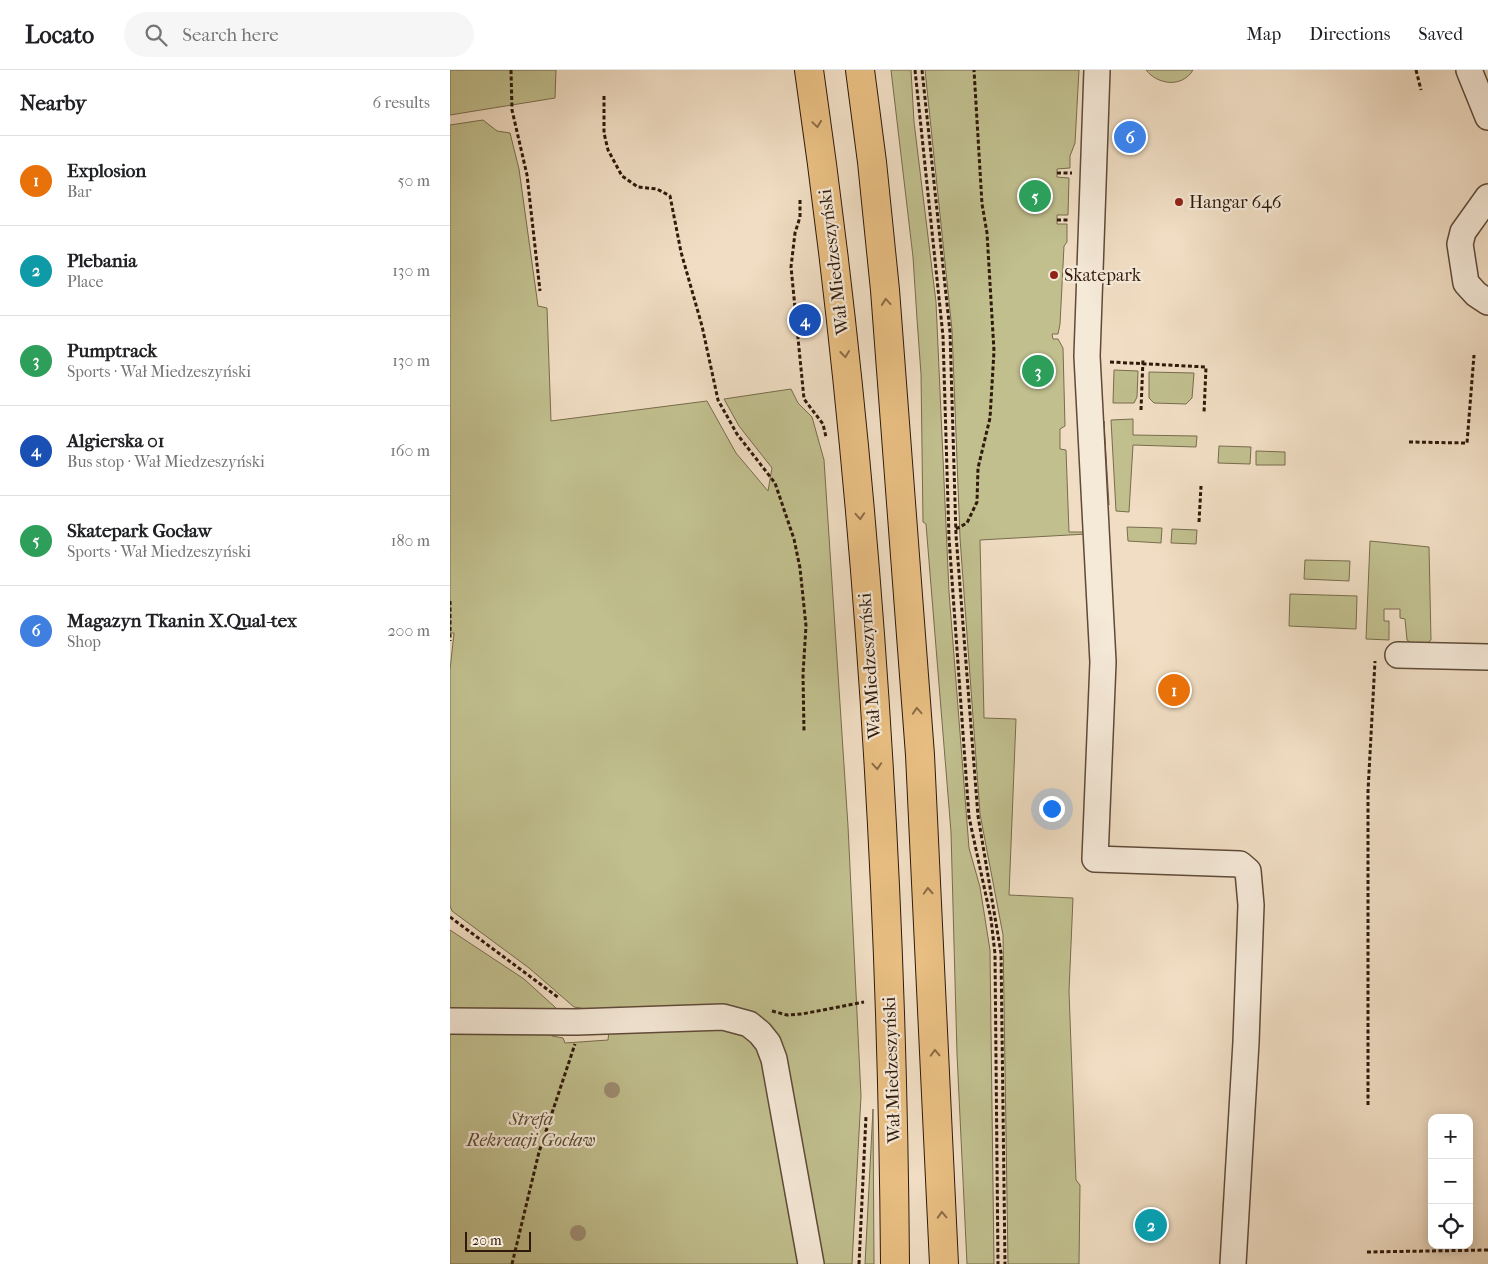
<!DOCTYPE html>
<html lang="en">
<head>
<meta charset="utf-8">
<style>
	body { margin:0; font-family:"IM FELL French Canon",serif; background:#f6f6f6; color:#202124 }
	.controls { position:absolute; right:15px; bottom:15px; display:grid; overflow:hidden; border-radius:10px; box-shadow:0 2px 12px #0003 }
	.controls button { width:45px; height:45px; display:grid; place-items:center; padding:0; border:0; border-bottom:1px solid #e0e0e0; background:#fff; color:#202124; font:25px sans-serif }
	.scale { position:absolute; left:15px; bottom:12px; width:66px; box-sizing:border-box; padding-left:5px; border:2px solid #2f190a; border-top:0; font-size:14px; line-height:18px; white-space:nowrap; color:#2f190a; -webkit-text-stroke:4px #f5e9d8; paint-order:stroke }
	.you { position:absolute; left:601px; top:738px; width:18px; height:18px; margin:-12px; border:4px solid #fff; border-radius:50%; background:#1a73e8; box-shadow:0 0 0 8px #1a73e833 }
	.badge { display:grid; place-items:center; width:32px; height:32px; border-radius:50%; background:#8f2418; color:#fff; font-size:16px; font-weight:700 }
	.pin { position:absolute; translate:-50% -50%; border:2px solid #fff; box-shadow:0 1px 5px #0006 }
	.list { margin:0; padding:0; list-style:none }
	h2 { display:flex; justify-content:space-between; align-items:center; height:65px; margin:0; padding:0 20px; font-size:21px }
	h2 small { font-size:16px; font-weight:400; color:#757577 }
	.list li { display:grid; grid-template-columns:32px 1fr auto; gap:15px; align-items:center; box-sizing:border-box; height:90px; padding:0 20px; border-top:1px solid #e0e0e0 }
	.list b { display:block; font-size:19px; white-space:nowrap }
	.list p { margin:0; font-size:16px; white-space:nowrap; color:#757577 }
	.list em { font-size:16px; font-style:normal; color:#757577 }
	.icon { flex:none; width:28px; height:28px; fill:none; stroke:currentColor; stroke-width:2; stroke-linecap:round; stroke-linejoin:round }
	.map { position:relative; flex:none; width:1038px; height:1194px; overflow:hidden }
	header { display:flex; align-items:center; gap:30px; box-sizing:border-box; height:70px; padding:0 25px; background:#fff; border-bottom:1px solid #e0e0e0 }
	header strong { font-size:24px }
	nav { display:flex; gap:28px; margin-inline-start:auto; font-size:18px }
	.search { width:350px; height:45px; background:#f6f6f6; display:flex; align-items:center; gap:12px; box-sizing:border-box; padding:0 18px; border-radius:28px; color:#757577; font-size:19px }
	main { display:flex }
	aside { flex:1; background:#fff }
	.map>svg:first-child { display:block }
	.green { fill:#c1bf8e; stroke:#786c4c }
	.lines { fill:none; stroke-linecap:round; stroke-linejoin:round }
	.minor-casing { stroke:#5f4a38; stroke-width:28 }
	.major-casing { stroke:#2f190a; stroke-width:30 }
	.path { stroke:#2f190a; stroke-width:3; stroke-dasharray:4 2.5; stroke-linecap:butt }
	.minor { stroke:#f5e9d8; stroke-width:25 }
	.major { stroke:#e8be82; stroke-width:28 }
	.tree { fill:#9e8d73 }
	.oneway { stroke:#8c6c46 }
	.poi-dot { fill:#8f2418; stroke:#f5e9d8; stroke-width:2 }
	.labels { text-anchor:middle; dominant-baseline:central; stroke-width:4.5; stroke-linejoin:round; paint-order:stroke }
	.poi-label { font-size:18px; fill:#2f190a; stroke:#f5e9d8; text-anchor:start }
	.street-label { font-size:18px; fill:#2f190a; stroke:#f5e9d8 }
	.park-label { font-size:18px; font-style:italic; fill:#5b4b32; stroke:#f5e9d8 }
</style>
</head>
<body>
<header>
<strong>Locato</strong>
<div class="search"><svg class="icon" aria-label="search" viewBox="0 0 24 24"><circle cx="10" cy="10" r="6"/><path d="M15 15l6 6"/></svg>Search here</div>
<nav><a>Map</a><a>Directions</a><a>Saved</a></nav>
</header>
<main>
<aside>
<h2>Nearby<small>6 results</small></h2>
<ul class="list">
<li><span class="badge" style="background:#e8710a">1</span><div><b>Explosion</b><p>Bar</p></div><em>50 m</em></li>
<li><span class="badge" style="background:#0f9aa8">2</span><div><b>Plebania</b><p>Place</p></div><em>130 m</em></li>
<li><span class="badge" style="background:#2e9e5b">3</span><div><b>Pumptrack</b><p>Sports · Wał Miedzeszyński</p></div><em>130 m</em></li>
<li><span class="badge" style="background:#1a4fb4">4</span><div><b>Algierska 01</b><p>Bus stop · Wał Miedzeszyński</p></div><em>160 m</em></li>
<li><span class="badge" style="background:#2e9e5b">5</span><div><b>Skatepark Gocław</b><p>Sports · Wał Miedzeszyński</p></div><em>180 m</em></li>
<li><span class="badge" style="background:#3f7fe0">6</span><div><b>Magazyn Tkanin X.Qual-tex</b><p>Shop</p></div><em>200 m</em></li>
</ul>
</aside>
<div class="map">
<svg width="1038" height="1194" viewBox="0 0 1038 1194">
	<rect width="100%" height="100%" fill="#f0ddc3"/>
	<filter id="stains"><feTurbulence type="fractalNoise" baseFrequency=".004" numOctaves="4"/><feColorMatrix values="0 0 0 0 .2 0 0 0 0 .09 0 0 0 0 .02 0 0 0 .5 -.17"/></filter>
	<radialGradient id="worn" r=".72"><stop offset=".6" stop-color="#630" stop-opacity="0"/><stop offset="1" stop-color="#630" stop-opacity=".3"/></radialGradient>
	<path class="green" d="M 0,0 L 106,0 L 105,28 L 0,45 Z
		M 441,0 L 461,0 L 464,52 L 486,232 L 499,522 L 519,778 L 530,817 L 540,880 L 544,1194 L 517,1194 L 507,984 L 501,762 L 476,454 L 473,452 L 471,304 L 467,249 L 463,187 Z
		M 475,0 L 629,0 L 625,73 L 620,86 L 620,98 L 607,99 L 607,107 L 619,108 L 618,145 L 607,145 L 607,154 L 617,154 L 617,172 L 614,176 L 610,254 L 608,264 L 602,264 L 603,269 L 608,269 L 613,278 L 615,356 L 610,359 L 610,379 L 616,380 L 619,462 L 637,462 L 637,464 L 530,470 L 534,648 L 566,649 L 559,825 L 623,828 L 619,921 L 626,1110 L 630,1115 L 629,1194 L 558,1194 L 553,865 L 530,744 L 510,468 L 502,260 Z
		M 696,0 L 743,0 C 732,18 708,15 696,0 Z
		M 33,50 L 47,61 L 60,63 L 69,99 L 88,236 L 97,238 L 101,351 L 257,331 L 286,383 L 318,421 L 322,398 L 289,356 L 274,329 L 341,319 L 348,333 L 362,347 L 374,390 L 398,756 L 411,1026 L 402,1194 L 0,1194 L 0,961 L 102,961 L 102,966 L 113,968 L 115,973 L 158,970 L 161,943 L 124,937 L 79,898 L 2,841 L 0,836 L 0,600 L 4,563 L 0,563 L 0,55 Z
		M 664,300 L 688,301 L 687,327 L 684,333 L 663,333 Z
		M 699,302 L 744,303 L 742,328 L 736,334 L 704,333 L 699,328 Z
		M 683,349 L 683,365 L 747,366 L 746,377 L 683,375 L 679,442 L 666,441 L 661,350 Z
		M 654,351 L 659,435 L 655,429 Z
		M 769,376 L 801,377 L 800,394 L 768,393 Z
		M 806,381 L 835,382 L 835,395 L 806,395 Z
		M 677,457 L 712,458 L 711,473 L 678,471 Z
		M 722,459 L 747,460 L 746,474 L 721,473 Z
		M 920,471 L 979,477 L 981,570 L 975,575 L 964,575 L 957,570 L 955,549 L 950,548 L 950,539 L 934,539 L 934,551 L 939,551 L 939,570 L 916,569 Z
		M 855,490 L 900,491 L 899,511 L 854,509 Z
		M 840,524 L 907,526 L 906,559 L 839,556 Z
		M 0,860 L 74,909 L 106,938 L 106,941 L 0,942 Z
		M 423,1039 L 424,1194 L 415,1194 Z"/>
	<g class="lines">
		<g class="minor-casing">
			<path id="minor" d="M 647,0 L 637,286 L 653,592 L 645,789 L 790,794 L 798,801 L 801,835 L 796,972 L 783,1194
				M 1019,0 L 1038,47
				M 1038,127 L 1013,162 L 1010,174 L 1016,213 L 1026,224 L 1038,232
				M 948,585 L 1038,587
				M 0,951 L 126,952 L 273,947 L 299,954 L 310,963 L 318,973 L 324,989 L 361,1194"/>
		</g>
		<g class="major-casing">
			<path id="major" d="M 359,0 C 416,395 442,795 445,1194
				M 410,0 L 422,92 L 435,220 L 470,685 L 494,1194"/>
		</g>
		<path class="path" d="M 61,0 L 62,40 L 77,105 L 90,221
			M 465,0 L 493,266 L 499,468 L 519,747 L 541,849 L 545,884 L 548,1194
			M 472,0 L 500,262 L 506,465 L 528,746 L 551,883 L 555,1194
			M 966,0 L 971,20
			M 154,26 L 154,63 L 158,80 L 172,106 L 188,117 L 207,119 L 220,126 L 231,182 L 252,256 L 268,330 L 287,364 L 325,413 L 344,469 L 350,498 L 356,556 L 353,604 L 354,662
			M 607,103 L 622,103
			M 350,130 L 350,147 L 345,163 L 341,197 L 354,329 L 373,354 L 376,367
			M 607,150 L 619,150
			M 660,292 L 756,297 L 754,343
			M 691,340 L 693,289
			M 959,372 L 1017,373 L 1024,285
			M 749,452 L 751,416
			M 506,459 L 517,453 L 527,432 L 528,398 L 540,348 L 544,281 L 537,163 L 532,134 L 524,0
			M 0,531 L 0,571
			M 0,847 L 109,928
			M 322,941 L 337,945 L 352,944 L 414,932
			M 918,1035 L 918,721 L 925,591
			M 917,1182 L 1038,1180
			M 62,1194 L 89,1082 L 125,974
			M 409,1194 L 416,1046"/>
		<use href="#minor" class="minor"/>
		<use href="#major" class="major"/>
	</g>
	<g class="tree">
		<circle cx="162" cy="1020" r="8"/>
		<circle cx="128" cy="1163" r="8"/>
	</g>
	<defs><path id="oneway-chevron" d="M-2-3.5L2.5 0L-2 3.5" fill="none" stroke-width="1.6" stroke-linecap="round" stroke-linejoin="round" transform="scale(1.25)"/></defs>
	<g class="oneway">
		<use href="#oneway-chevron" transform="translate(367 54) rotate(82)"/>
		<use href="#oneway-chevron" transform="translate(436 232) rotate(-95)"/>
		<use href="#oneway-chevron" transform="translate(395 284) rotate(84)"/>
		<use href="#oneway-chevron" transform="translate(410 446) rotate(86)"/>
		<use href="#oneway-chevron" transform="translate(467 641) rotate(-94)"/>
		<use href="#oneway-chevron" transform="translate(427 696) rotate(86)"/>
		<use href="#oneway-chevron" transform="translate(478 821) rotate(-93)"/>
		<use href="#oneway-chevron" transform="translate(485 983) rotate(-92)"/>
		<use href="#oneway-chevron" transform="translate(492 1145) rotate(-92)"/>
	</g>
	<g class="poi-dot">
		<circle cx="729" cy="132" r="5"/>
		<circle cx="604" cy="205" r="5"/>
	</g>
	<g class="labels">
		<g class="poi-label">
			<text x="739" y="132">Hangar 646</text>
			<text x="614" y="205">Skatepark</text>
		</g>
		<g class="street-label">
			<text transform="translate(384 192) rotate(-97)">Wał Miedzeszyński</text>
			<text transform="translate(420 596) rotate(-94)">Wał Miedzeszyński</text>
			<text transform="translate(442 1000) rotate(-92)">Wał Miedzeszyński</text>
		</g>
		<g class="park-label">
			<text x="81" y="1049">Strefa<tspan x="81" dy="21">Rekreacji Gocław</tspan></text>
		</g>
	</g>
	<rect width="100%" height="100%" filter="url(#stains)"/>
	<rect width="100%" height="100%" fill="url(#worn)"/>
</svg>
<div class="controls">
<button>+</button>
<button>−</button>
<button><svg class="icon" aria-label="locate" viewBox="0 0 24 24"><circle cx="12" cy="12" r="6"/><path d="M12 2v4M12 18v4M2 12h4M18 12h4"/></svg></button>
</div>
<div class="scale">20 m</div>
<div class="you"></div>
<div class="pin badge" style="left:724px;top:620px;background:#e8710a">1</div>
<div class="pin badge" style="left:701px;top:1155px;background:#0f9aa8">2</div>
<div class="pin badge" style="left:588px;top:301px;background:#2e9e5b">3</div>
<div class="pin badge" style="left:355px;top:250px;background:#1a4fb4">4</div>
<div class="pin badge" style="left:585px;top:126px;background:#2e9e5b">5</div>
<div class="pin badge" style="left:680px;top:67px;background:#3f7fe0">6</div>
</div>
</main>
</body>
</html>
